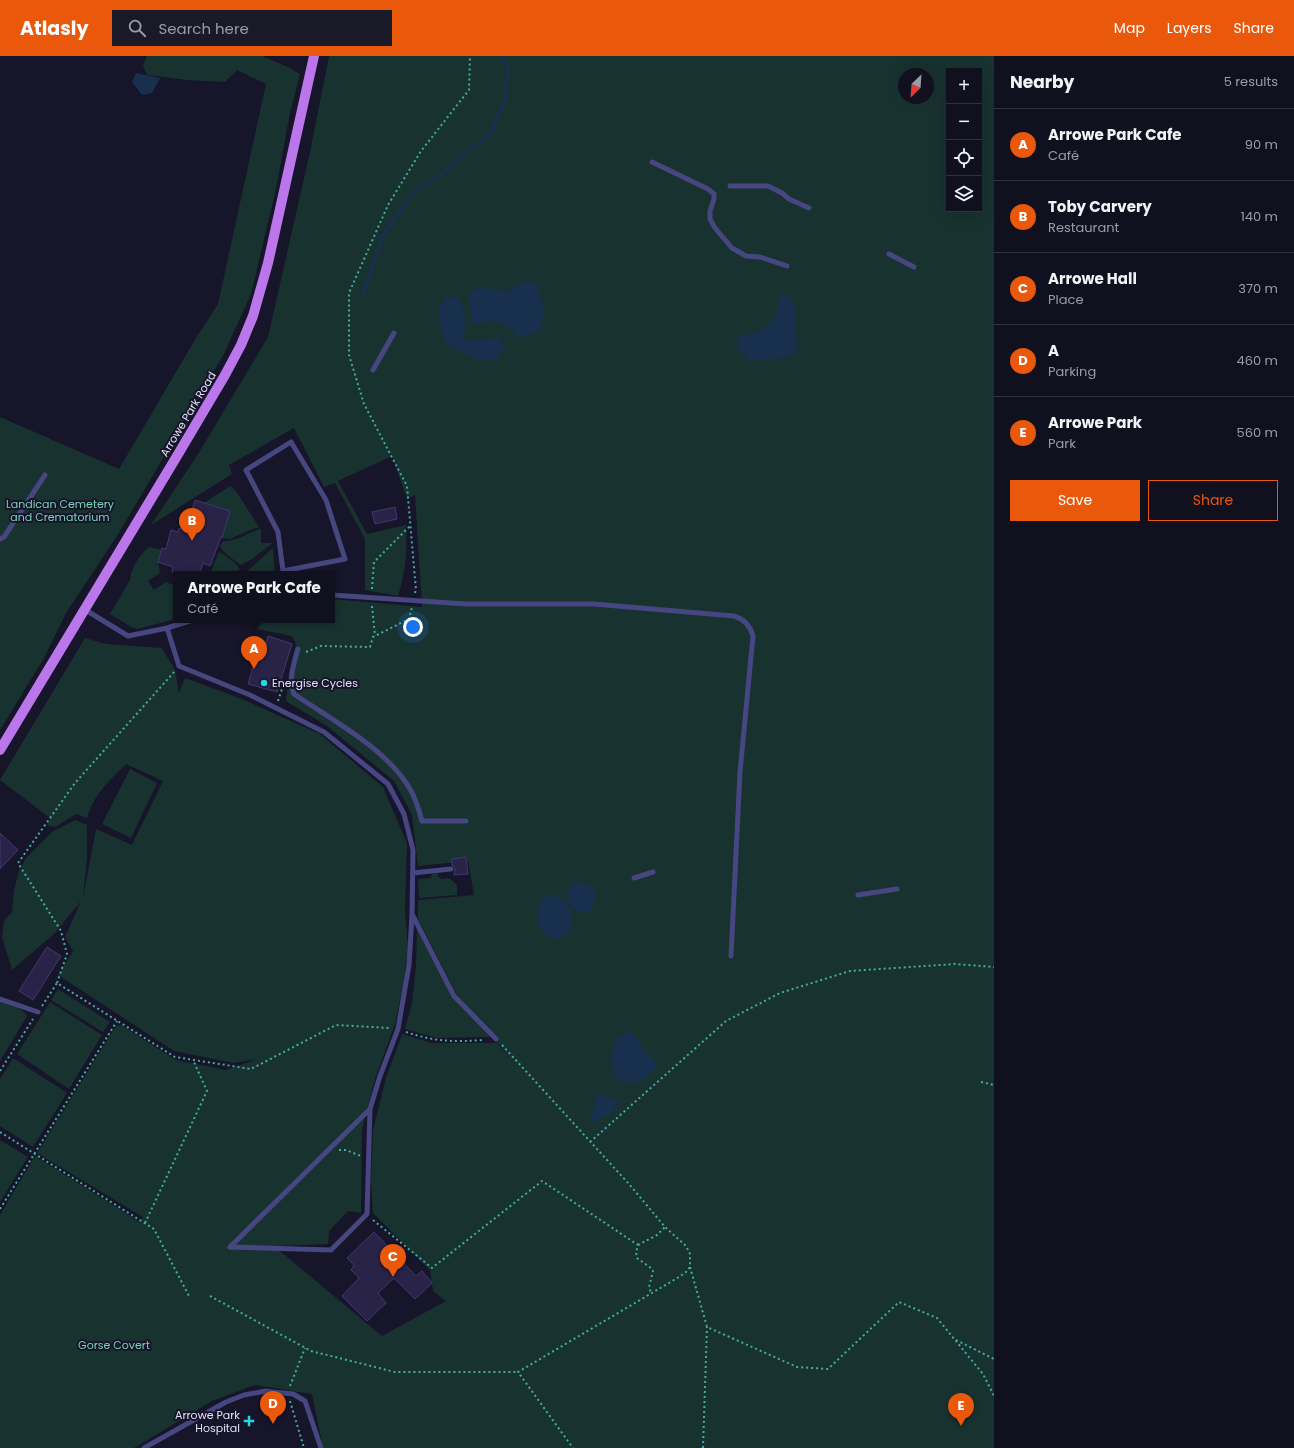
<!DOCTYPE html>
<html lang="en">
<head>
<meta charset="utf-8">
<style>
	body { margin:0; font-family:Poppins,sans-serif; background:#1a1928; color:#f1f3f6 }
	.controls { position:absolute; right:12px; top:12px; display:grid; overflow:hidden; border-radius:0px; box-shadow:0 4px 16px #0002 }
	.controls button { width:36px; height:36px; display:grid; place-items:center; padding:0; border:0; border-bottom:1px solid #30303d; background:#11101f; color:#f1f3f6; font:20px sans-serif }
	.compass { position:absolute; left:898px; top:12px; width:36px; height:36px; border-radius:50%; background:#11101f; box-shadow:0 4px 16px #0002; rotate:205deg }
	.you { position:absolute; left:413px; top:571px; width:14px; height:14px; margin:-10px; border:3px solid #fff; border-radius:50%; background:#1a73e8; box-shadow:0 0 0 6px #1a73e833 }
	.badge { display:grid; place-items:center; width:26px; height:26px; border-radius:50%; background:#ea580c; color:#fff; font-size:13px; font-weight:700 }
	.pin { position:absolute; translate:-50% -33px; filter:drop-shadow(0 1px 2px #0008) }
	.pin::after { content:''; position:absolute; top:21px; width:14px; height:12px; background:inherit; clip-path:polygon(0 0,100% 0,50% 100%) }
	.popup { position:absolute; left:173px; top:515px; width:162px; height:52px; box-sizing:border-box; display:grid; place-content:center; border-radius:0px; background:#11101f; filter:drop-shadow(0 1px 3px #0005); font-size:13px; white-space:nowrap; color:#9c9da4 }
	.popup b { font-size:15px; color:#f1f3f6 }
	.popup::after { content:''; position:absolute; left:50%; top:100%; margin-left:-8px; border:8px solid transparent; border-top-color:#11101f }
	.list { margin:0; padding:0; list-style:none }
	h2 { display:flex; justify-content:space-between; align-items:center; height:52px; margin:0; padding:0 16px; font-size:17px }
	h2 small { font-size:13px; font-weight:400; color:#9c9da4 }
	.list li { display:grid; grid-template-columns:26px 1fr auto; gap:12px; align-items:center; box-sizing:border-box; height:72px; padding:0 16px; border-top:1px solid #30303d }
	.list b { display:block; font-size:15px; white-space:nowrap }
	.list p { margin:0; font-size:13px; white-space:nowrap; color:#9c9da4 }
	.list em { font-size:13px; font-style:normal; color:#9c9da4 }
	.actions { display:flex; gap:8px; padding:12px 16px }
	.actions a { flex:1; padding:9px 0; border:1px solid #ea580c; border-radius:0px; text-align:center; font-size:14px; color:#ea580c }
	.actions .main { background:#ea580c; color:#fff }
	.icon { flex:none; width:22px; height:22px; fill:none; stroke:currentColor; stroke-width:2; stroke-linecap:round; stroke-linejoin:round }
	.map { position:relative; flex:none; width:994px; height:1392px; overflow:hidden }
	header { display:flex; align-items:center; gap:24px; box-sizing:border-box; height:56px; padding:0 20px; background:#ea580c; color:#fff }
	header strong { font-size:19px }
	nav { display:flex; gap:22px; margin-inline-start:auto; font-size:14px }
	.search { width:280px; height:36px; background:#1a1928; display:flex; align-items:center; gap:10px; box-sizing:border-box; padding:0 14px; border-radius:0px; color:#9c9da4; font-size:15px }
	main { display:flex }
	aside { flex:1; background:#11101f }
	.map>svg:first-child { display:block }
	.green { fill:#183230; fill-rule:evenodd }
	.water { fill:#192f4e }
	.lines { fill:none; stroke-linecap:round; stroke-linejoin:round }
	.stream { stroke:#192f4e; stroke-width:3.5 }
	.building { fill:#292347; stroke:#413870 }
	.path { stroke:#42aea3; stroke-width:2; stroke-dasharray:2 3; stroke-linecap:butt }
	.lane { stroke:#464681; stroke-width:5 }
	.primary { stroke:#bc76ec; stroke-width:10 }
	.poi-dot { fill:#26d6e2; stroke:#171529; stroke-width:1.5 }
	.labels { text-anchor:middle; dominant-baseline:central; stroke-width:4; stroke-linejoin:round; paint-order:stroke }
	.street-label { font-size:11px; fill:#e2e0fb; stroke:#171529 }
	.park-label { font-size:11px; fill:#75d3b8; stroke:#171529 }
	.poi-label { font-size:11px; fill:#e2e0fb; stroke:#171529; text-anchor:start }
</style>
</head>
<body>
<header>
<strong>Atlasly</strong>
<div class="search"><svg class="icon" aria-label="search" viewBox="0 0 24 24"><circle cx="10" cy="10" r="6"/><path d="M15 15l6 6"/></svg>Search here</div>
<nav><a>Map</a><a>Layers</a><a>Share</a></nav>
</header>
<main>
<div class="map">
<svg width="994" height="1392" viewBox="0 0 994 1392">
	<rect width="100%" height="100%" fill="#171529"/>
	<path class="green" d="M 147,0 L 262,0 L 290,12 L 300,18 L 290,57 L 276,133 L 251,238 L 224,298 L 119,477 L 66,557 L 44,602 L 0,674 L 0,361 L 119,413 L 196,282 L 218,248 L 266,28 L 237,14 L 225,26 L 187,24 L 147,19 L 143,10 Z
		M 329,0 L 994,0 L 994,1392 L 323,1392 L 312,1338 L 255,1329 L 212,1345 L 134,1392 L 0,1392 L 0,1159 L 35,1100 L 140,1166 L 143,1161 L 37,1097 L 116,970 L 121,969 L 176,1004 L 226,1014 L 257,1003 L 234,1007 L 174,995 L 58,919 L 73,895 L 65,881 L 81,845 L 55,877 L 12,914 L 2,881 L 4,865 L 12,856 L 14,834 L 19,815 L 26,802 L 52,776 L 75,764 L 87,769 L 87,801 L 83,842 L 96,773 L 132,789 L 163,725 L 126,708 C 109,725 94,738 87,762 L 76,758 L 55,771 L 47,769 L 50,762 L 0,724 L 85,582 L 106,588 L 162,592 L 175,614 L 179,637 L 185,622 L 242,643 L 320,678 L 383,731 L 407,787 L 405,854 L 408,892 L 403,930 L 395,968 L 376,1020 L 362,1073 L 361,1157 L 348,1155 L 329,1175 L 328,1188 L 274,1190 L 382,1280 L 446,1245 L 433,1235 L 430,1214 L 373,1157 L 371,1125 L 373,1074 L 386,1022 L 402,978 L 432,987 L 497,987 L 514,1006 L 457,939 L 418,863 L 418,844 L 474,839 L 468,805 L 418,810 L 412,759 L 394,725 L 327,670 L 286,645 L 289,616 L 296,588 L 292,580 L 257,573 L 260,564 L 332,564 L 332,543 L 422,551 L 415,439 L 407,443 L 392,400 L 338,425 L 367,478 L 406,469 C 407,496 406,515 398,540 L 365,534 L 365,483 L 335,427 L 324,431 L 294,372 L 229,409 L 232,418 L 151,469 L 200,395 L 268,281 L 310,96 ZM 949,15 L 979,15 L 979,153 L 949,153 ZM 904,18 L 928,18 L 928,42 L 904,42 Z
		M 230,430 L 236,435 L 259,471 L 250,474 L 230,483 L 222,482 L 230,455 L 204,447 Z
		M 261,473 L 261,487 L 273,487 L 252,503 L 241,509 C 234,504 224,498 220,490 L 223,485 C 237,486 247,476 261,473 Z
		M 149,491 L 162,494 L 158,506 L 160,517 L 148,525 L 154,534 L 166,526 L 176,530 L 176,563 L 137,573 L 131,571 L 110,558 L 130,524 C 131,511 140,499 149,491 Z
		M 273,492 L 275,518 L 244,518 Z
		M 219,496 C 225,499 236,507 240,513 L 235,518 L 210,518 Z
		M 130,713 L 157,727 L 131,782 L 102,768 Z
		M 438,817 L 438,820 L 442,823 L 449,822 L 457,829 L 457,839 L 419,842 L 418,823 L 431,822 L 432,818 Z
		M 417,873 L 453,941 L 492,981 L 437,982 L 405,973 L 412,947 L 416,910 Z
		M 58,933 L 110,966 L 103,976 L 51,944 Z
		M 0,945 C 10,948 21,951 27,960 L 0,1005 Z
		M 50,946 L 102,979 L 69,1033 L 17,998 Z
		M 13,1002 L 67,1037 L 33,1091 L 0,1070 L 0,1023 Z
		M 0,1084 L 28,1101 L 0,1146 Z"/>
	<path class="water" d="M 136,17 L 160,22 L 152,37 L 142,39 L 132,26 Z
		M 525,225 L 537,227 L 544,256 L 540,274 L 520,282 L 508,271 L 495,265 L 472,268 L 469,237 L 480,231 L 507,236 Z
		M 791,240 L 795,253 L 797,293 L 788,301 L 771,304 L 750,304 L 737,291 L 739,280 L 759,276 L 776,261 L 778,241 Z
		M 446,242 L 460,242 L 466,265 L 462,281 L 468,284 L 500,282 L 505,294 L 495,304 L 476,304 L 446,287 L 439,269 L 439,256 L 441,248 Z
		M 579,826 C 599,828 597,842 589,856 C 568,862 558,831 579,826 Z
		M 552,840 C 571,840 581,872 563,880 C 559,882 555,883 551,882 C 547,880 545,877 542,874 C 535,868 536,852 541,845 C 544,842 548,841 552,840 Z
		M 630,975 L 658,1010 C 642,1026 639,1030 616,1024 L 611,1001 L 616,981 Z
		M 597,1037 L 620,1044 L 610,1058 L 590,1068 Z"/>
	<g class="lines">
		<path class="stream" d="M 362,241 L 384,178 L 415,134 L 446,115 L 491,76 L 505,45 L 508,11 L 502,0"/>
	</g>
	<path class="building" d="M 195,444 L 230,455 L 222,482 L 221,481 L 210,510 L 203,507 L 200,517 L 195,515 L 194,518 L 177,518 L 172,516 L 173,511 L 158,506 L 162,492 L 166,493 L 171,474 L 178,476 L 179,472 L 186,474 Z
		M 395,451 L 397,463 L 375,468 L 372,456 Z
		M 268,580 L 292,588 L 277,636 L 248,628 L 259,589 L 265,591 Z
		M 0,777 L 18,794 L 0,813 Z
		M 466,801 L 468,818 L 454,819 L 455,812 L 452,809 L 452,803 Z
		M 47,891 L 61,900 L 33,944 L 19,935 Z
		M 374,1176 L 416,1220 L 422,1215 L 432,1227 L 415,1243 L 394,1222 L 378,1237 L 386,1247 L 367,1265 L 342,1240 L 359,1222 L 351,1214 L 354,1209 L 347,1202 Z"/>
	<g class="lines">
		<path class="path" d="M 372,533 L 374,506 L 411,469
			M 415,537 L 416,534 L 407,430 L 364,348 L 349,299 L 349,237 L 388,149 L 421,95 L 469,34 L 470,0
			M 372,550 L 375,580
			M 306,596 L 321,590 L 370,591 L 373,581 L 409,563 L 412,551
			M 278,645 L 283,630
			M 57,927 L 67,898 L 61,875 L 18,807 L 75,727 L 175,615
			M 42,950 L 57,927 L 175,1001 L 251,1013 L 336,969 L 390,972
			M 406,976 C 435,986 455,986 484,984
			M 502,989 L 629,1128 L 665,1171 L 686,1190 L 690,1198 L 690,1211 L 686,1216 L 679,1221 L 518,1316 L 573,1392
			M 0,1015 L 33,963
			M 981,1026 L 994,1029
			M 0,1076 L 154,1173 L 189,1240
			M 590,1086 L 726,965 L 780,937 L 850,915 L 955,908 L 994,911
			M 339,1094 L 346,1094 L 361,1100
			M 0,1153 L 117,965
			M 373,1164 L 432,1212 L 542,1125 L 638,1189 L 636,1196 L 637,1202 L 651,1212 L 653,1215 L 649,1231 L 651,1237
			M 145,1167 L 207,1035 L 193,1004
			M 638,1189 L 657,1179 L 665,1171
			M 690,1211 L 707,1271 L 797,1311 L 828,1313 L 899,1246 L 937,1262 L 983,1318 L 994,1340
			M 210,1240 L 311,1295 L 395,1316 L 518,1316
			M 956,1284 L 994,1303
			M 290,1330 L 305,1292
			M 290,1345 L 304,1392
			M 703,1392 L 707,1271"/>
		<path class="lane" d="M 652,106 L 708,133 L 714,138 L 714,143 L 710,155 L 710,163 L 715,172 L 732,192 L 746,200 L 760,201 L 787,210
			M 730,130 L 768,130 L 782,137 L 789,143 L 809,152
			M 889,198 L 914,211
			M 373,314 L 394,277
			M 0,483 L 4,481 L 45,419
			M 282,518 L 283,515 L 278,476 L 246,414 L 291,386 L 326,444 L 345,503 L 283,515
			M 332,539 L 466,548 L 594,548 L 734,560 C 744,563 750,569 753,580 L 740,716 L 731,900
			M 84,553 L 128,580 L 167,572 L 179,610 L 250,639 L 324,676 L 388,728 L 404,758 L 413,794 L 412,859 L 409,909 L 398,973 L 380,1020 L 370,1053 L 367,1158 L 331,1194 L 230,1191
			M 167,572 L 193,564
			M 298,593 C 294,608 288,623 294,638 C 332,664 387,693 410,733 C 416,743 419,754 422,765 L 466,765
			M 413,817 L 451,813
			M 634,822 L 653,816
			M 858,839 L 897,833
			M 413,860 L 454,940 L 496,983
			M 0,943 L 38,956
			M 230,1191 L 370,1053
			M 144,1392 L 226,1346 L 244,1339 L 266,1335 L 273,1336 L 293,1338 L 305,1345 L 321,1392"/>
		<path class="primary" d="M 0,694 L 177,400 L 225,319 L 241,289 L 253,260 L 268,207 L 314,0"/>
	</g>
	<g class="poi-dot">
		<circle cx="264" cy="627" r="4"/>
		<path d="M247 1359h4v4h4v4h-4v4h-4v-4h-4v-4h4z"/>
	</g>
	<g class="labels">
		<g class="street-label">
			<text transform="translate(188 358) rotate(-59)">Arrowe Park Road</text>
		</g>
		<g class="park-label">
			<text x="60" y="448">Landican Cemetery<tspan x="60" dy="13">and Crematorium</tspan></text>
			<text x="114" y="1289">Gorse Covert</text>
		</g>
		<g class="poi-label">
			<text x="272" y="627">Energise Cycles</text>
			<text x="240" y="1359" text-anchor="end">Arrowe Park<tspan x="240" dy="13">Hospital</tspan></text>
		</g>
	</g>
</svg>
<div class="controls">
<button>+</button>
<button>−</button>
<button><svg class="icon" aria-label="locate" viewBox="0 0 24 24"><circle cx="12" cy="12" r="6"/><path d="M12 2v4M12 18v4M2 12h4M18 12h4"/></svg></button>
<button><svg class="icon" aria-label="layers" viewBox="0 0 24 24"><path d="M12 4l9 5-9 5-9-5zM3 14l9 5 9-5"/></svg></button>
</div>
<svg class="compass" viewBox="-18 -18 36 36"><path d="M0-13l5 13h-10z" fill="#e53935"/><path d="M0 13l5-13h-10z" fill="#9c9da4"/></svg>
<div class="you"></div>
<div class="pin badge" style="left:254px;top:613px">A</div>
<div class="popup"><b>Arrowe Park Cafe</b>Café</div>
<div class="pin badge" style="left:192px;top:485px">B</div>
<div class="pin badge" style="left:393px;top:1221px">C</div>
<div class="pin badge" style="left:273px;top:1368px">D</div>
<div class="pin badge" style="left:961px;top:1370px">E</div>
</div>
<aside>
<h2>Nearby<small>5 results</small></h2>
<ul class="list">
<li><span class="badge">A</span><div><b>Arrowe Park Cafe</b><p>Café</p></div><em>90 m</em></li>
<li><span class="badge">B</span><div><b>Toby Carvery</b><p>Restaurant</p></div><em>140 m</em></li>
<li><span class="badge">C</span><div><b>Arrowe Hall</b><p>Place</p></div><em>370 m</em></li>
<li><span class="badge">D</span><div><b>A</b><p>Parking</p></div><em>460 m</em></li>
<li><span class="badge">E</span><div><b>Arrowe Park</b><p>Park</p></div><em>560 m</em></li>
</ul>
<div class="actions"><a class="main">Save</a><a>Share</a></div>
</aside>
</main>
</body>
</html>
